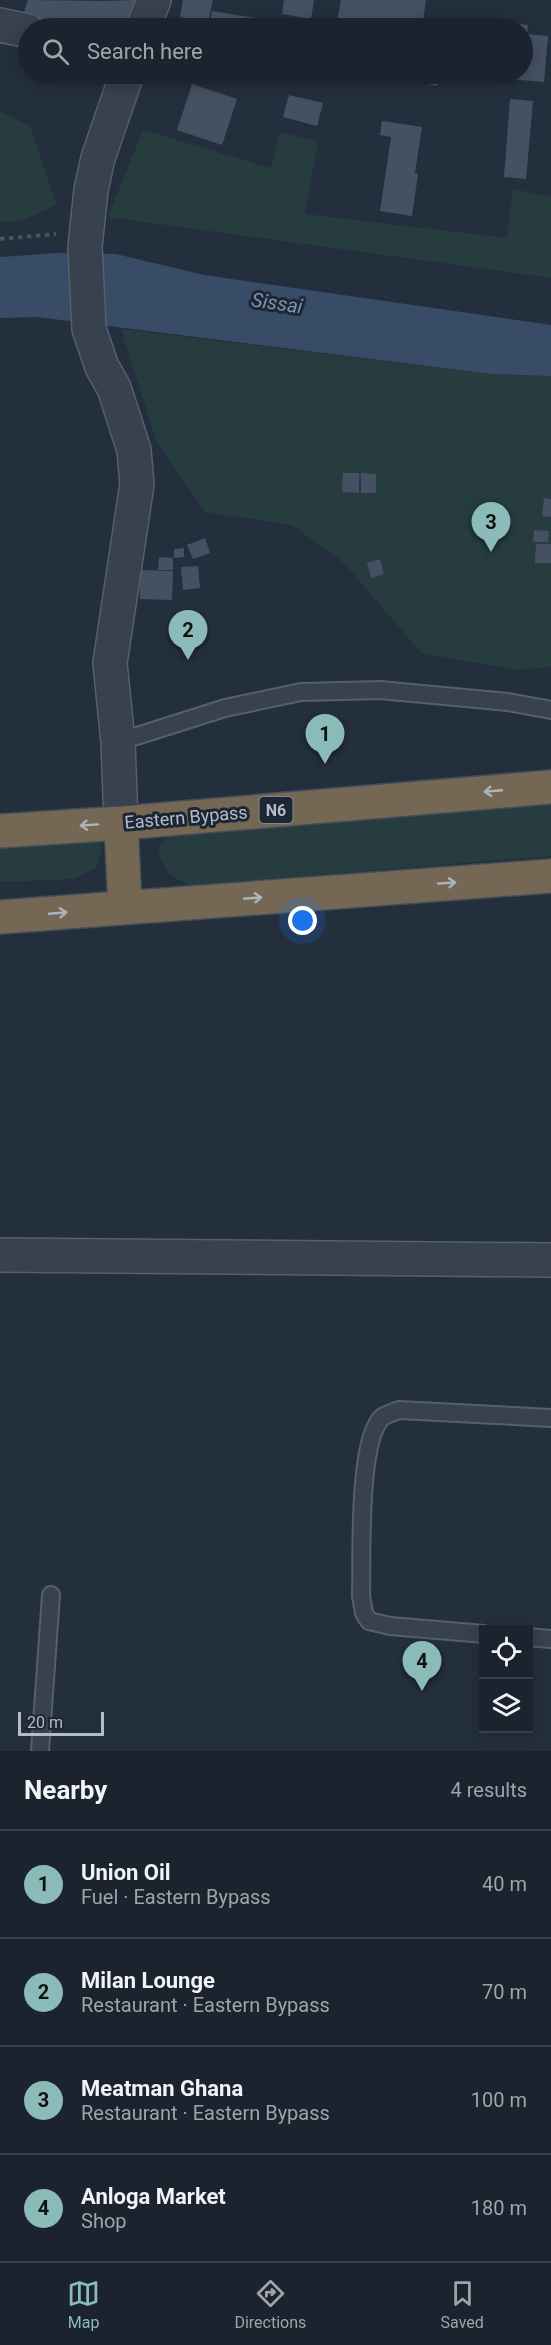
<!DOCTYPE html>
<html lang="en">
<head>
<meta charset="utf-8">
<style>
	body { margin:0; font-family:Roboto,sans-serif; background:#242b36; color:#f1f3f6 }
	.controls { position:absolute; right:18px; bottom:18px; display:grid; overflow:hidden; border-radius:0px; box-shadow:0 3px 15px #0003 }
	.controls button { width:54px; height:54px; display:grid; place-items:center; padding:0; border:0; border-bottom:2px solid #39404a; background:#1b232e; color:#f1f3f6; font:30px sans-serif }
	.scale { position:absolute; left:18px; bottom:15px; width:86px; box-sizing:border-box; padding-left:6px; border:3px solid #b4bcc9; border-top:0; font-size:16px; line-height:21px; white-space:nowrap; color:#b4bcc9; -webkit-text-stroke:4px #1d2633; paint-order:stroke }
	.you { position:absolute; left:303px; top:921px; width:21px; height:21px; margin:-15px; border:4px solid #fff; border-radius:50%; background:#1a73e8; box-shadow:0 0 0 9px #1a73e833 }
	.badge { display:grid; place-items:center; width:39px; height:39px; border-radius:50%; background:#8bbbb9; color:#111; font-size:20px; font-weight:700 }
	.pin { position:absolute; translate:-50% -50px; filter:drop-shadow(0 2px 3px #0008) }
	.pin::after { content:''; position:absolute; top:32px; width:21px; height:18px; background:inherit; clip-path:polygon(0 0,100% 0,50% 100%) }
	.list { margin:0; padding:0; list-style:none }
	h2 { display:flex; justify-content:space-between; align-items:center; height:78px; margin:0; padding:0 24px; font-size:26px }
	h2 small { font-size:20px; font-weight:400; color:#a0a4aa }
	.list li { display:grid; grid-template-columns:39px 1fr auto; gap:18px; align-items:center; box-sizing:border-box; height:108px; padding:0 24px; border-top:2px solid #39404a }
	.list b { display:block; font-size:22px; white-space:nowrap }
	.list p { margin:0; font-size:20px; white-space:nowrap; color:#a0a4aa }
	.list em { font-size:20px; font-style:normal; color:#a0a4aa }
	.icon { flex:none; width:33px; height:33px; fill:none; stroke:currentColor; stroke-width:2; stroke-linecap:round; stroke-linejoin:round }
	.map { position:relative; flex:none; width:551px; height:1751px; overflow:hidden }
	.search { position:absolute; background:#1b232e; box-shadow:0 3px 15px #0003; left:18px; right:18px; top:18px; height:66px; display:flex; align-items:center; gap:15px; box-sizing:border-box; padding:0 21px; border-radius:33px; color:#a0a4aa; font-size:22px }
	.sheet { height:510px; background:#1b232e }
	nav { display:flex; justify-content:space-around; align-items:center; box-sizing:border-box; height:84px; border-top:2px solid #39404a; background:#1b232e; font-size:16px; color:#a0a4aa }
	nav a { display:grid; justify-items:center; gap:3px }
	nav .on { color:#8bbbb9 }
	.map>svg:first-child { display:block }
	.green { fill:#263c3f }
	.water { fill:#394c67 }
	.building { fill:#455162 }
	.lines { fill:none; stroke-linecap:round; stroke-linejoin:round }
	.lane-casing { stroke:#565f6c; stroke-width:20 }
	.street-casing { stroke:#565f6c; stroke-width:36 }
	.highway-casing { stroke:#434c59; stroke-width:36 }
	.path { stroke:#44595c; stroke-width:4; stroke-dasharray:4.5 4.5; stroke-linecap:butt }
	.lane { stroke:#38414e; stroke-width:16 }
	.street { stroke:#38414e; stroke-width:33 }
	.highway { stroke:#746855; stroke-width:33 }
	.oneway { stroke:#aeb4bd }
	.labels { text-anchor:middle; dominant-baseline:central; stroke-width:6; stroke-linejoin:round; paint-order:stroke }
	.shield { fill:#1d2633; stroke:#878f9c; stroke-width:1.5 }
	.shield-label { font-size:16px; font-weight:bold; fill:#b4bcc9 }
	.street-label { font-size:18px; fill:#b4bcc9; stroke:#1d2633 }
	.water-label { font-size:20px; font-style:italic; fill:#7c92b1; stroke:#1d2633 }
</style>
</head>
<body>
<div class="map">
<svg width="551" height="1751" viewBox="0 0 551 1751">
	<rect width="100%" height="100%" fill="#242f3e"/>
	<path class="green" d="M 0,111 L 30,126 L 57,205 L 20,221 L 0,222 Z
		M 143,130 L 271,168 L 280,132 L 318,141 L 305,214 L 507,238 L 513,189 L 551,197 L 551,278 L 108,217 Z
		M 121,329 L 493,374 L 551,376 L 551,667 L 515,670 L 421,653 L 344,563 L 292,525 L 205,512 L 156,440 Z
		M 551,798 L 551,856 L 192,885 C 169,877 163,871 158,847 L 175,829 Z
		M 86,834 L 102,847 L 97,867 L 74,879 L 0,882 L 0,840 Z"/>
	<path class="water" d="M 59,253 L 116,254 L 204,275 L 551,325 L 551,376 L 493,374 L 37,317 L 0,318 L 0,257 Z"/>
	<path class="building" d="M 28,0 L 104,1 L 135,0 L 129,17 L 112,28 L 62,28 L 23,15 Z
		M 183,0 L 213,0 L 208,23 L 180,17 Z
		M 284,0 L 314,0 L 311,19 L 282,14 Z
		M 341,0 L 426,0 L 422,28 L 383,28 L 358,25 L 357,28 L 336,28 Z
		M 212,11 L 269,20 L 268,28 L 209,28 Z
		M 486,21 L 528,25 L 527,34 L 548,36 L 544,82 L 460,75 L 460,74 L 522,74 L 522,28 L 485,28 Z
		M 301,22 L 330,27 L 330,28 L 299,28 Z
		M 375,74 L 417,74 L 417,82 L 375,79 Z
		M 419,74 L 440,74 L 437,86 L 418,82 Z
		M 192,84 L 237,99 L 222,145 L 177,130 Z
		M 289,95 L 323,103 L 317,126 L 283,117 Z
		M 510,99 L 533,101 L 526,179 L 504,177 Z
		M 382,121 L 422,127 L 415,173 L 418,174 L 412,216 L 380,211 L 391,137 L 380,135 Z
		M 343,473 L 359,473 L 359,493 L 342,492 Z
		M 361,473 L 376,474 L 376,493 L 361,493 Z
		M 544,498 L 551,499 L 551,517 L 542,516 Z
		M 534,530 L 549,531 L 548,542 L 533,542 Z
		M 205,538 L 210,553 L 193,559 L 187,545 Z
		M 536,544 L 551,544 L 551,563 L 535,563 Z
		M 184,548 L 184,557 L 174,558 L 174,549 Z
		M 159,557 L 173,558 L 173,570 L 158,570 Z
		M 380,559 L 384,574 L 371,578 L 367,563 Z
		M 198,566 L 200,588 L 183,590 L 181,567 Z
		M 140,570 L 173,571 L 172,600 L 140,599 Z"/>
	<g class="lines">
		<g class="lane-casing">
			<path id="lane" d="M 118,742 L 225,708 L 301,692 L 380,690 L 508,702 L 551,710
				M 484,1634 L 390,1626 L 369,1621 L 364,1613 L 361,1596 C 362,1557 358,1450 379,1421 C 382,1415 392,1413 399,1410 L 551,1418
				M 528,1637 L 551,1639
				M 40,1751 L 51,1595"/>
		</g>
		<g class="street-casing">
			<path id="street" d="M 0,25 L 28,31
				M 143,28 L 154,0
				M 121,823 L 118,742 L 110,663 L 137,484 L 134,450 L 114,388 L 102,367 L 89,329 L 85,247 L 91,190 L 98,158 L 127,74
				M 0,1255 L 551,1260"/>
		</g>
		<g class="highway-casing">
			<path id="highway" d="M 121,823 L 125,907
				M 0,831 L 121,823 L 551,787
				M 0,917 L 551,876"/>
		</g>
		<path class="path" d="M 0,239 L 56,234"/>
		<use href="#lane" class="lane"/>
		<use href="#street" class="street"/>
		<use href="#highway" class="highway"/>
	</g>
	<defs><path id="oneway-shaft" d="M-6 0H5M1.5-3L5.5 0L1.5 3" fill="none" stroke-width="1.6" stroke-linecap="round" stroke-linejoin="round" transform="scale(1.5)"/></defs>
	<g class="oneway">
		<use href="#oneway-shaft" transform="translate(493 791) rotate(175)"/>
		<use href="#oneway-shaft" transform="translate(89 825) rotate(176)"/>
		<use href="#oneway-shaft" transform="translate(447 883) rotate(-4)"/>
		<use href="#oneway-shaft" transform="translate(253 898) rotate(-4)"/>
		<use href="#oneway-shaft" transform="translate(58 913) rotate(-5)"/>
	</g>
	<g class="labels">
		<rect class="shield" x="259.5" y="797" width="33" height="26" rx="4.5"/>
		<g class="shield-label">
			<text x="276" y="810">N6</text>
		</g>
		<g class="street-label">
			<text transform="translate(186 817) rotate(-5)">Eastern Bypass</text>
		</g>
		<g class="water-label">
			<text transform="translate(277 303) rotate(8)">Sissai</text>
		</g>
	</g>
</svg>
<div class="controls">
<button><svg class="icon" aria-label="locate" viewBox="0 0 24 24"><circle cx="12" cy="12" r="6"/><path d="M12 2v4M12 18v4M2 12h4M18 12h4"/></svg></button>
<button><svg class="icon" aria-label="layers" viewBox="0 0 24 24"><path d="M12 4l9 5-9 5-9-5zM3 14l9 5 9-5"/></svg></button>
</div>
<div class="scale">20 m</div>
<div class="you"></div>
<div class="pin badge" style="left:325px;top:764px">1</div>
<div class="pin badge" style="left:188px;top:660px">2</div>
<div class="pin badge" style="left:491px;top:552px">3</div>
<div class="pin badge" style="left:422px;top:1691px">4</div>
<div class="search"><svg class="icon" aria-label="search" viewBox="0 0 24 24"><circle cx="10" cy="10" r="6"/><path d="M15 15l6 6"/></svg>Search here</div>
</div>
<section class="sheet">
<h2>Nearby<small>4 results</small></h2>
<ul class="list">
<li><span class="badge">1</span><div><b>Union Oil</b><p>Fuel · Eastern Bypass</p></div><em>40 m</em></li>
<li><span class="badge">2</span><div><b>Milan Lounge</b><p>Restaurant · Eastern Bypass</p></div><em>70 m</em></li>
<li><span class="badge">3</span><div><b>Meatman Ghana</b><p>Restaurant · Eastern Bypass</p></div><em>100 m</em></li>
<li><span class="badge">4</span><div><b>Anloga Market</b><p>Shop</p></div><em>180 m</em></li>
</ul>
</section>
<nav>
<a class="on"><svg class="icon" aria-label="map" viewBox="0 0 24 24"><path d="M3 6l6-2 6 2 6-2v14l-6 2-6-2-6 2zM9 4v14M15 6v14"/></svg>Map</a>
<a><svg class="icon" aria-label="directions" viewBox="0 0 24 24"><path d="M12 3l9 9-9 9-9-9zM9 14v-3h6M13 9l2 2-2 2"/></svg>Directions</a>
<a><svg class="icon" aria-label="saved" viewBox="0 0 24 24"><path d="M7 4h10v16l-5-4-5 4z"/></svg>Saved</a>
</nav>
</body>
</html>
